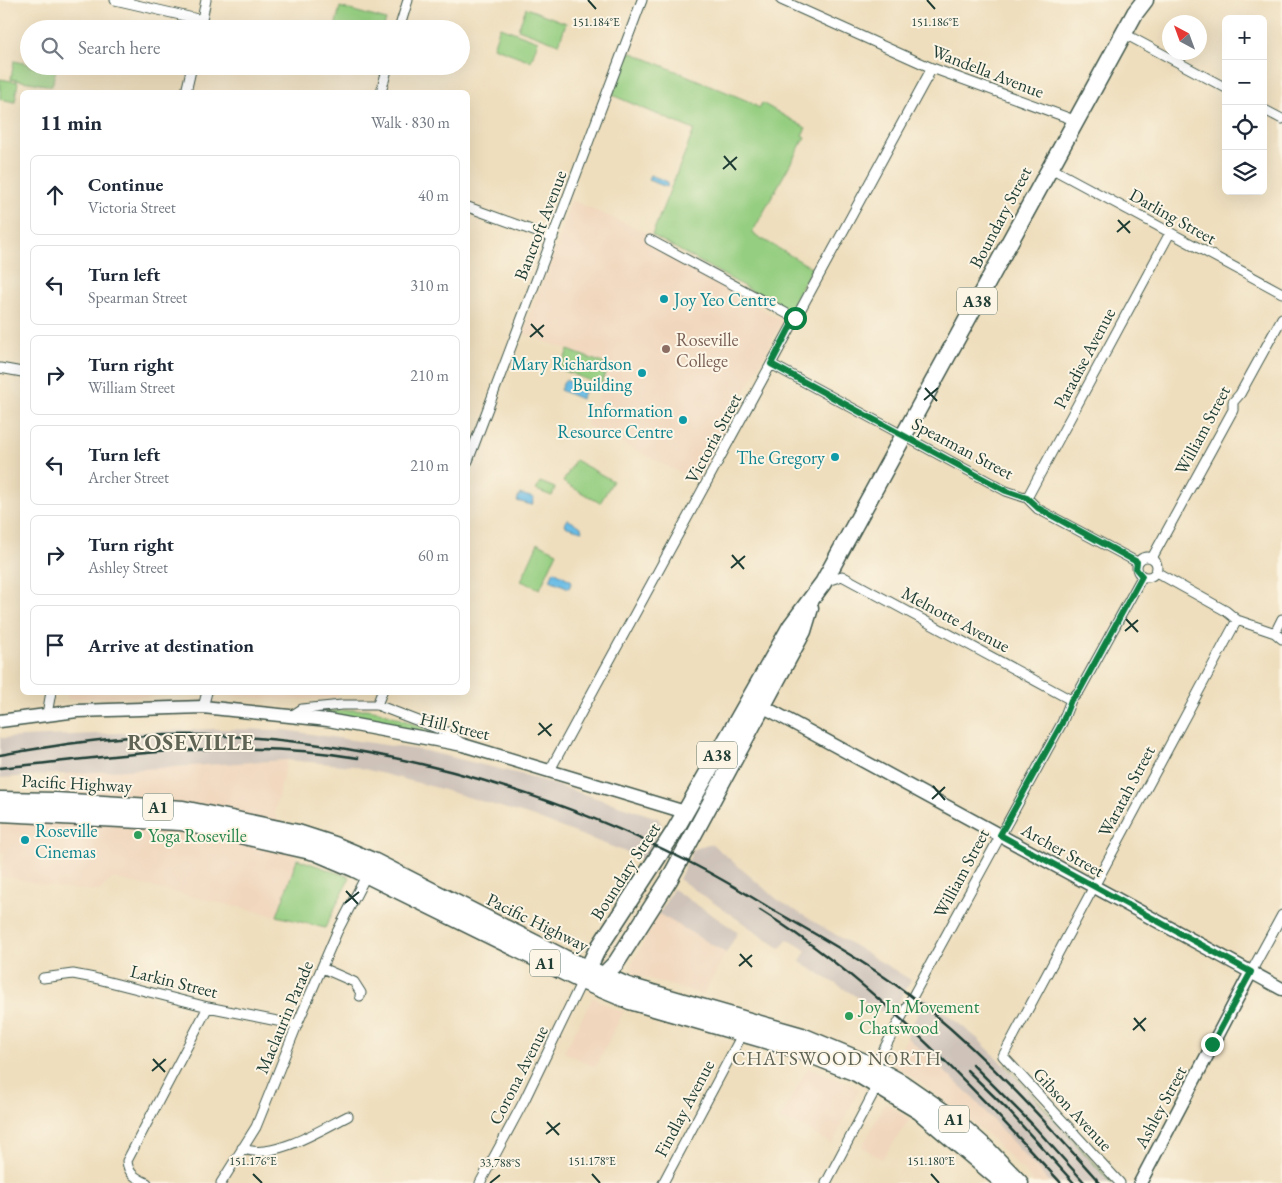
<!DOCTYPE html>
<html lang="en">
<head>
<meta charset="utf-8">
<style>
	body { margin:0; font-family:"EB Garamond",serif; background:#f6f6f7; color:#1f2937 }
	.controls { position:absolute; right:15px; top:15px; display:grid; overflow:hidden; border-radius:8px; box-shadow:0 5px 20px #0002 }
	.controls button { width:45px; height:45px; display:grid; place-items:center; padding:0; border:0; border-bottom:1px solid #e0e1e3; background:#fff; color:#1f2937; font:25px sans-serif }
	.compass { position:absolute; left:1162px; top:15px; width:45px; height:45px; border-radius:50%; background:#fff; box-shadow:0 5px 20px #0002; rotate:319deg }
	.stop { position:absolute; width:15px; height:15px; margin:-11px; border:4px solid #0b8043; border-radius:50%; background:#fff }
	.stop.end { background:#0b8043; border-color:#fff; box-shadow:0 1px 5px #0008 }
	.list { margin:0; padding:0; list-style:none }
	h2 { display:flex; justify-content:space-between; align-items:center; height:65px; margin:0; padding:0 20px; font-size:21px }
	h2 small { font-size:16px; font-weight:400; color:#747a83 }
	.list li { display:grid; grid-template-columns:32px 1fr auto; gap:15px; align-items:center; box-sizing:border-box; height:80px; margin:0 10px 10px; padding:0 10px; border:1px solid #e0e1e3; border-radius:8px }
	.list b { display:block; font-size:19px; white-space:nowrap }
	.list p { margin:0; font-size:16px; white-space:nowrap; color:#747a83 }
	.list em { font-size:16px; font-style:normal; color:#747a83 }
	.icon { flex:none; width:28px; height:28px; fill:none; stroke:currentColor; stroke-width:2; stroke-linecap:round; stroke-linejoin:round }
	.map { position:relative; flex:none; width:1282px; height:1183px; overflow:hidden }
	.search { position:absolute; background:#fff; box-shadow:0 5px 20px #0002; left:20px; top:20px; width:450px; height:55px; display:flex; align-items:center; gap:12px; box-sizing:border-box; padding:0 18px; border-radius:28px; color:#747a83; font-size:19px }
	.panel { position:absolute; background:#fff; box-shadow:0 5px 20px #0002; left:20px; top:90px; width:450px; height:605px; border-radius:8px }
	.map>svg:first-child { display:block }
	.built { fill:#f0d6bc }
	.railway { fill:#cec2b9 }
	.grass { fill:url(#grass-dots); stroke:#5a865a }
	.green { fill:#95ce81; stroke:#5a865a }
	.water { fill:#6abce5; stroke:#447c8c }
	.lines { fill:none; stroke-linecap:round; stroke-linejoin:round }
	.street-casing { stroke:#3e5549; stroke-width:11 }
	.secondary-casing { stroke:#3e5549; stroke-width:15 }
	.highway-casing { stroke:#3e5549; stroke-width:19 }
	.street { stroke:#fff; stroke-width:9 }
	.secondary { stroke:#fff; stroke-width:12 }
	.highway { stroke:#fff; stroke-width:16 }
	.rail { stroke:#1f3d34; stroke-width:2.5 }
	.route { stroke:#0b8043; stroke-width:6 }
	.ticks { fill:none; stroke:#1f3d34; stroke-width:2 }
	.culture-dot { fill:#0f9aa8; stroke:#fcf5e5; stroke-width:2 }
	.education-dot { fill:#8d6e63; stroke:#fcf5e5; stroke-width:2 }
	.leisure-dot { fill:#2e9e5b; stroke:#fcf5e5; stroke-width:2 }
	.labels { text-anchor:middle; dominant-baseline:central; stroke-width:4; stroke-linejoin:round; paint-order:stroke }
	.shield { fill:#fcf5e5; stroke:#617469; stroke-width:1 }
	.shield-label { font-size:16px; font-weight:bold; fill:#1f3d34 }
	.street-label { font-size:18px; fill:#1f3d34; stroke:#fcf5e5 }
	.culture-label { font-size:18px; fill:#0d838f; stroke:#fcf5e5; text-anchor:end }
	.education-label { font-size:18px; fill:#785e54; stroke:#fcf5e5; text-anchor:start }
	.leisure-label { font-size:18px; fill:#27864d; stroke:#fcf5e5; text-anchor:start }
	.neighbourhood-label { font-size:19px; letter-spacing:1px; fill:#5f6455; stroke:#fcf5e5 }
	.district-label { font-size:22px; font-weight:bold; letter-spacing:1px; fill:#5f6455; stroke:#fcf5e5 }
	.ticks-label { font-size:12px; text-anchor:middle; fill:#1f3d34; stroke:#fcf5e5; stroke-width:4; stroke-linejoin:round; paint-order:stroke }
</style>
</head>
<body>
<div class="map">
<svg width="1282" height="1183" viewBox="0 0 1282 1183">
	<defs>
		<pattern id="grass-dots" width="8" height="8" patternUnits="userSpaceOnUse" patternTransform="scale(1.25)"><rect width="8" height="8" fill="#95ce81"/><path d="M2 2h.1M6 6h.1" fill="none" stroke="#79a86a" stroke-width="1.8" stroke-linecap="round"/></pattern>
	</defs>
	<rect width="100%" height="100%" fill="#fcf5e5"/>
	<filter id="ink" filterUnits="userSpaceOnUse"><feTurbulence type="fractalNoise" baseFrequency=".02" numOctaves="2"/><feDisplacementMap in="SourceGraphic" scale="10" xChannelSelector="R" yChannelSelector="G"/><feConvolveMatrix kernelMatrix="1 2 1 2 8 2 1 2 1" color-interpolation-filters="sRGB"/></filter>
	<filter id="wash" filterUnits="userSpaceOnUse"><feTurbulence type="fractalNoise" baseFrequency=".0096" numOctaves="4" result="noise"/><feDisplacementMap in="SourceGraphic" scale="20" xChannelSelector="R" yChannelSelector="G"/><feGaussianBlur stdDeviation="1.12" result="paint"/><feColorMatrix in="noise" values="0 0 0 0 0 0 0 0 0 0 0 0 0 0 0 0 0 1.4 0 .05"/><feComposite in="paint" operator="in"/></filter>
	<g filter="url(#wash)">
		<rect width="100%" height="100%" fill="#eedebd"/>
		<path class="built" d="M 571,200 L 652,235 L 647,243 L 783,321 L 697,481 L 586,425 L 611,365 L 522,333 L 557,244 Z
			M 66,692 L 190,692 L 190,695 L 68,699 Z
			M 221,692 L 339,692 L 339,693 L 337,697 L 289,700 L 220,695 Z
			M 287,760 L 274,813 L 297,859 L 277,916 L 113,878 L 99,891 L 60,888 L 0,876 L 5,853 L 0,853 L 0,825 L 48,824 L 66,773 Z
			M 659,914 L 726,953 L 703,995 L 633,974 L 632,964 Z
			M 593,997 L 616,1010 L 624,1011 L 595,1067 L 564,1052 Z
			M 907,1037 L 971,1096 L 1050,1183 L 1035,1183 L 987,1134 L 921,1083 L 896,1067 L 894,1062 Z
			M 808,1067 L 855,1086 L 859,1090 L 832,1144 L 799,1125 L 779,1120 Z
			M 885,1103 L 910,1119 L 882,1159 L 862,1147 Z"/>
		<path class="railway" d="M 213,729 L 284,730 L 426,751 L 528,776 L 658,818 L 662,826 L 644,862 L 631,854 L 531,816 L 434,787 L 353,766 L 287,760 L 0,778 L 0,738 Z
			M 712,844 L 778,900 L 911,980 L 890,1017 L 800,962 L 806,950 L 787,939 L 781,949 L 679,879 L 694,849 Z
			M 673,889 L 738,932 L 726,953 L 659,914 Z
			M 925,997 L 977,1038 L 1004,1065 L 1111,1183 L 1050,1183 L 971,1096 L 907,1037 Z"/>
		<path class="grass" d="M 1005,1064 L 1113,1183 L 1111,1183 Z"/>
		<path class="green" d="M 340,7 L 386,20 L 383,29 L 335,27 Z
			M 526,8 L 566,23 L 559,44 L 518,29 Z
			M 500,27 L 538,41 L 531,61 L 493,47 Z
			M 630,52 L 748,101 L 759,108 L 762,103 L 806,128 L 802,135 L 805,137 L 752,233 L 812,268 L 788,311 L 652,235 L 694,130 L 612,95 Z
			M 14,61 L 29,64 L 29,66 L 56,69 L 52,86 L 11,79 Z
			M 0,79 L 18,82 L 15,102 L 0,99 Z
			M 568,350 L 608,365 L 601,385 L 560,369 Z
			M 575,460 L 613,481 L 600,503 L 563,482 Z
			M 540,482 L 555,488 L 552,496 L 536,490 Z
			M 538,543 L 557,552 L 540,589 L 521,581 Z
			M 366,709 L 379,711 L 446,736 L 301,713 Z
			M 297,859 L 350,877 L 325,928 L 277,916 Z"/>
		<path class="water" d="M 650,175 L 668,182 L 667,187 L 648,180 Z
			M 565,380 L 586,388 L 581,399 L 560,390 Z
			M 520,494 L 534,498 L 532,505 L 517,501 Z
			M 567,519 L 581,527 L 582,531 L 567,527 L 564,524 Z
			M 554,571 L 572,581 L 569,588 L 550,580 Z"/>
	</g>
	<g filter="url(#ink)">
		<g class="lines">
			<g class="street-casing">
				<path id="street" d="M 115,0 L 202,20
					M 781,0 L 932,68 L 1074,120
					M 200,29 L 206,0
					M 399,29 L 408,0
					M 1123,33 L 1226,88
					M 186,92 L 192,66
					M 381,92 L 388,66
					M 1263,109 L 1282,119
					M 1049,167 L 1282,293
					M 468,207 L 553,238
					M 650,240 L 795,318
					M 771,364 L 1006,491 L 1027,498 L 1038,509 L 1137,562
					M 0,368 L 22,372
					M 468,461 L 642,0
					M 1027,498 L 1170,233
					M1137 567a10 10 0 1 1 20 0a10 10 0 1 1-20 0Z
					M 1152,558 L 1233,410 L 1233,402 L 1240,394 L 1282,318
					M 1156,572 L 1226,611 L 1237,620 L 1275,633 L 1282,639
					M 824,582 L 842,576 L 1071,700
					M 1275,633 L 1282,619
					M 377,705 L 382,692
					M 203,707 L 207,692
					M 47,714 L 51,692
					M 291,716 L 302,709 L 342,705 L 377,705 L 447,732 L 461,743
					M 550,770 L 932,68
					M 322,968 L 354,982 L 361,993 L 360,996
					M 1251,972 L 1282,915
					M 43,978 L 73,974 L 94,978 L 208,1007 L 297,1025
					M 242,1148 C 270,1162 322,1129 348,1116
					M 147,1183 C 136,1178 128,1174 127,1161 L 208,1007
					M 221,1183 L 256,1127 L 297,1025 L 337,932 L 368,872
					M 480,1183 L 524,1101 L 582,981
					M 663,1183 L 744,1031
					M 826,1183 L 873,1094 L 878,1060 L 1062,723 L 1071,700 L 1080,690 L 1142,577
					M 1120,1183 L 1003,1056 L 1237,620"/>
			</g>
			<g class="secondary-casing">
				<path id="secondary" d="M 755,702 L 1282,989
					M 0,721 L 77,711 L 203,707 L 328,720 L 463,745 L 685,812
					M 1140,1183 L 1251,972"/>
			</g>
			<g class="highway-casing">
				<path id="highway" d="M 0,800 L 55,801 L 183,809 L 298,833 L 335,845 L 373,861 L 564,958 L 628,986 L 802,1036 L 862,1061 L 902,1083 L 951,1117 L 985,1147 L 1020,1183
					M 0,813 L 181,822 L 315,852 L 355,869 L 582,981 L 630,1001 L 796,1049 L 856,1073 L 919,1111 L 1004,1183
					M 596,977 L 604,975 L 616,963 L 669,880 L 803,631 L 810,608
					M 582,981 L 596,952 L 674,832 L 791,626 L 823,583 L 1135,13 L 1145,0"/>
			</g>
			<use href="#street" class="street"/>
			<use href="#secondary" class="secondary"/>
			<use href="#highway" class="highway"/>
			<path class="rail" d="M 0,755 C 67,743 136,733 204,735 C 370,740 539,786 687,861 C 715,875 742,891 768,907 C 822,938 877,968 925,1007 C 990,1060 1045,1121 1100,1183
				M 0,768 C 118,756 240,737 358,758
				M 760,910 C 876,982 969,1084 1061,1183
				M 972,1064 L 1031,1123 L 1085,1183
				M 967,1070 L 1007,1109 L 1074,1183"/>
		</g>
	</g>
	<g class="lines" filter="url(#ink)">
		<path class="route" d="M 795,318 L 771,364 L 1006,491 L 1027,498 L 1038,508 L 1137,562 L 1136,569 L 1142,576 L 1080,690 L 1071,700 L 1062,723 L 1000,835 L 1251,972 L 1212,1044"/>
	</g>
	<path class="ticks" d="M 588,0 L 596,9M 927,0 L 935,9M 724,156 L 736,170M 723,169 L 737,157M 1118,220 L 1130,233M 1117,232 L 1130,221M 531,324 L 543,337M 530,337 L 544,325M 925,388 L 937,401M 924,400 L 938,388M 732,555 L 744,569M 731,568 L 745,556M 1126,619 L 1138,632M 1125,631 L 1138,620M 539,723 L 551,736M 538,735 L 552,724M 933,786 L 945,800M 932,799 L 945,787M 346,891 L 358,904M 345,903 L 359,892M 740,954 L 752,967M 739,966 L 752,955M 1134,1018 L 1145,1031M 1133,1030 L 1146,1018M 153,1059 L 165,1072M 152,1071 L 166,1059M 547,1122 L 559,1135M 546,1134 L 560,1123M 253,1174 L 262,1183M 592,1174 L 600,1183M 931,1174 L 939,1183M 490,1183 L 500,1175"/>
	<g class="culture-dot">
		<circle cx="664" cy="299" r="5"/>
		<circle cx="642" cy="373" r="5"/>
		<circle cx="683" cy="420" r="5"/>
		<circle cx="835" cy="457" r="5"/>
		<circle cx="25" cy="840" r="5"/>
	</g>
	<circle class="education-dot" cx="666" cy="349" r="5"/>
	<g class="leisure-dot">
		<circle cx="138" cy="835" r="5"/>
		<circle cx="849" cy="1016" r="5"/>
	</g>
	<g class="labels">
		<g class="shield">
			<rect x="957" y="287.5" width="40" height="27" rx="4"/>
			<rect x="697" y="741.5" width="40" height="27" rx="4"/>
			<rect x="143" y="793.5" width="30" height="27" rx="4"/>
			<rect x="530" y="949.5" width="30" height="27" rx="4"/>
			<rect x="939" y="1105.5" width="30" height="27" rx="4"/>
		</g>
		<g class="shield-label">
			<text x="977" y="301">A38</text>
			<text x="717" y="755">A38</text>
			<text x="158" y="807">A1</text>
			<text x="545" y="963">A1</text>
			<text x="954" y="1119">A1</text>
		</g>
		<g class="street-label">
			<text transform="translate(988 71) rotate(21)">Wandella Avenue</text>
			<text transform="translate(1173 216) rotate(29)">Darling Street</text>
			<text transform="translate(1000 217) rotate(-62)">Boundary Street</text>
			<text transform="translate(540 225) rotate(-69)">Bancroft Avenue</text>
			<text transform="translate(1084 358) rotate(-62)">Paradise Avenue</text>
			<text transform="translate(1202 430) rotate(-62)">William Street</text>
			<text transform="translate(713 438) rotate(-62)">Victoria Street</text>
			<text transform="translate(963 448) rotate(28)">Spearman Street</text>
			<text transform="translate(956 619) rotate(28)">Melnotte Avenue</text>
			<text transform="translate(455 726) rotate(13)">Hill Street</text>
			<text transform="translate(77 783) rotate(3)">Pacific Highway</text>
			<text transform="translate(1126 791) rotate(-62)">Waratah Street</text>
			<text transform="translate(1063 850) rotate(29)">Archer Street</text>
			<text transform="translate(625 871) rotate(-57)">Boundary Street</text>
			<text transform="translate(961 873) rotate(-62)">William Street</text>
			<text transform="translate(538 922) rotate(26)">Pacific Highway</text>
			<text transform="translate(174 981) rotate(14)">Larkin Street</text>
			<text transform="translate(284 1017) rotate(-67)">Maclaurin Parade</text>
			<text transform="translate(518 1075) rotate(-63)">Corona Avenue</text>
			<text transform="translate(1160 1107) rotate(-62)">Ashley Street</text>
			<text transform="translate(684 1108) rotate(-62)">Findlay Avenue</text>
			<text transform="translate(1073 1109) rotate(47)">Gibson Avenue</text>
		</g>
		<g class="culture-label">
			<text x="674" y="299" text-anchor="start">Joy Yeo Centre</text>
			<text x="632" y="363">Mary Richardson<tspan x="632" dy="21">Building</tspan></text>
			<text x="673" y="410">Information<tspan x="673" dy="21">Resource Centre</tspan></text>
			<text x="825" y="457">The Gregory</text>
			<text x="35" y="830" text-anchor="start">Roseville<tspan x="35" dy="21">Cinemas</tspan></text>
		</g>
		<g class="education-label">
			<text x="676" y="339">Roseville<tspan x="676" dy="21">College</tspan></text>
		</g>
		<g class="leisure-label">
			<text x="148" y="835">Yoga Roseville</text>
			<text x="859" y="1006">Joy In Movement<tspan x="859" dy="21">Chatswood</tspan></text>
		</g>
		<g class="neighbourhood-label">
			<text x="837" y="1058">CHATSWOOD NORTH</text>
		</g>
		<g class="district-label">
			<text x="191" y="742">ROSEVILLE</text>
		</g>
	</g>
	<g class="ticks-label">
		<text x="596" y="26">151.184°E</text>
		<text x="935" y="26">151.186°E</text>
		<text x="253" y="1165">151.176°E</text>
		<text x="592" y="1165">151.178°E</text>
		<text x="931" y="1165">151.180°E</text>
		<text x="500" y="1167">33.788°S</text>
	</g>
</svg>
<div class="controls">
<button>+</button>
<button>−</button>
<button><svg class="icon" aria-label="locate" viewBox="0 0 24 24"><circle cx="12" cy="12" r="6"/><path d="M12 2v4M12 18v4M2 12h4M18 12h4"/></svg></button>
<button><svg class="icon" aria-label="layers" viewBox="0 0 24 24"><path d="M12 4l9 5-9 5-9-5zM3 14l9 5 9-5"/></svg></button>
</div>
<svg class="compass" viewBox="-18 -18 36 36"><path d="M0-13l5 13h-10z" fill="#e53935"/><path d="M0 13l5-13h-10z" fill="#747a83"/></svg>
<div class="stop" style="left:795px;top:318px"></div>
<div class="stop end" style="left:1212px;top:1044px"></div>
<div class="search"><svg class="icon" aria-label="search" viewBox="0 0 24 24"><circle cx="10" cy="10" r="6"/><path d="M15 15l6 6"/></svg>Search here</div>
<section class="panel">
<h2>11 min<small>Walk · 830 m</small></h2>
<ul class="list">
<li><svg class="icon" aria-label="ahead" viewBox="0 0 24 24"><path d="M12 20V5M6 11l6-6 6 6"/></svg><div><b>Continue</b><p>Victoria Street</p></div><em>40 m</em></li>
<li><svg class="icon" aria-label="left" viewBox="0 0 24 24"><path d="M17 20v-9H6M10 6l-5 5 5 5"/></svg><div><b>Turn left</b><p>Spearman Street</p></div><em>310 m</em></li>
<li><svg class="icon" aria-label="right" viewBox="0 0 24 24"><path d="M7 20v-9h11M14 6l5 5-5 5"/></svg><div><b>Turn right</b><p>William Street</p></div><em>210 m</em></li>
<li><svg class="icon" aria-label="left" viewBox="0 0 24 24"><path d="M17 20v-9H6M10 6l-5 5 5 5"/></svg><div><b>Turn left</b><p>Archer Street</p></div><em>210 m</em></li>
<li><svg class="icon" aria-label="right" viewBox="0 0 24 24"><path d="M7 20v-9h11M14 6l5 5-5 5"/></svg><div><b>Turn right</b><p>Ashley Street</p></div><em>60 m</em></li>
<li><svg class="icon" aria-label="arrive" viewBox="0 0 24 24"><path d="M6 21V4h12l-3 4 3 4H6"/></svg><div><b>Arrive at destination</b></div></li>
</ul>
</section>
</div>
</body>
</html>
